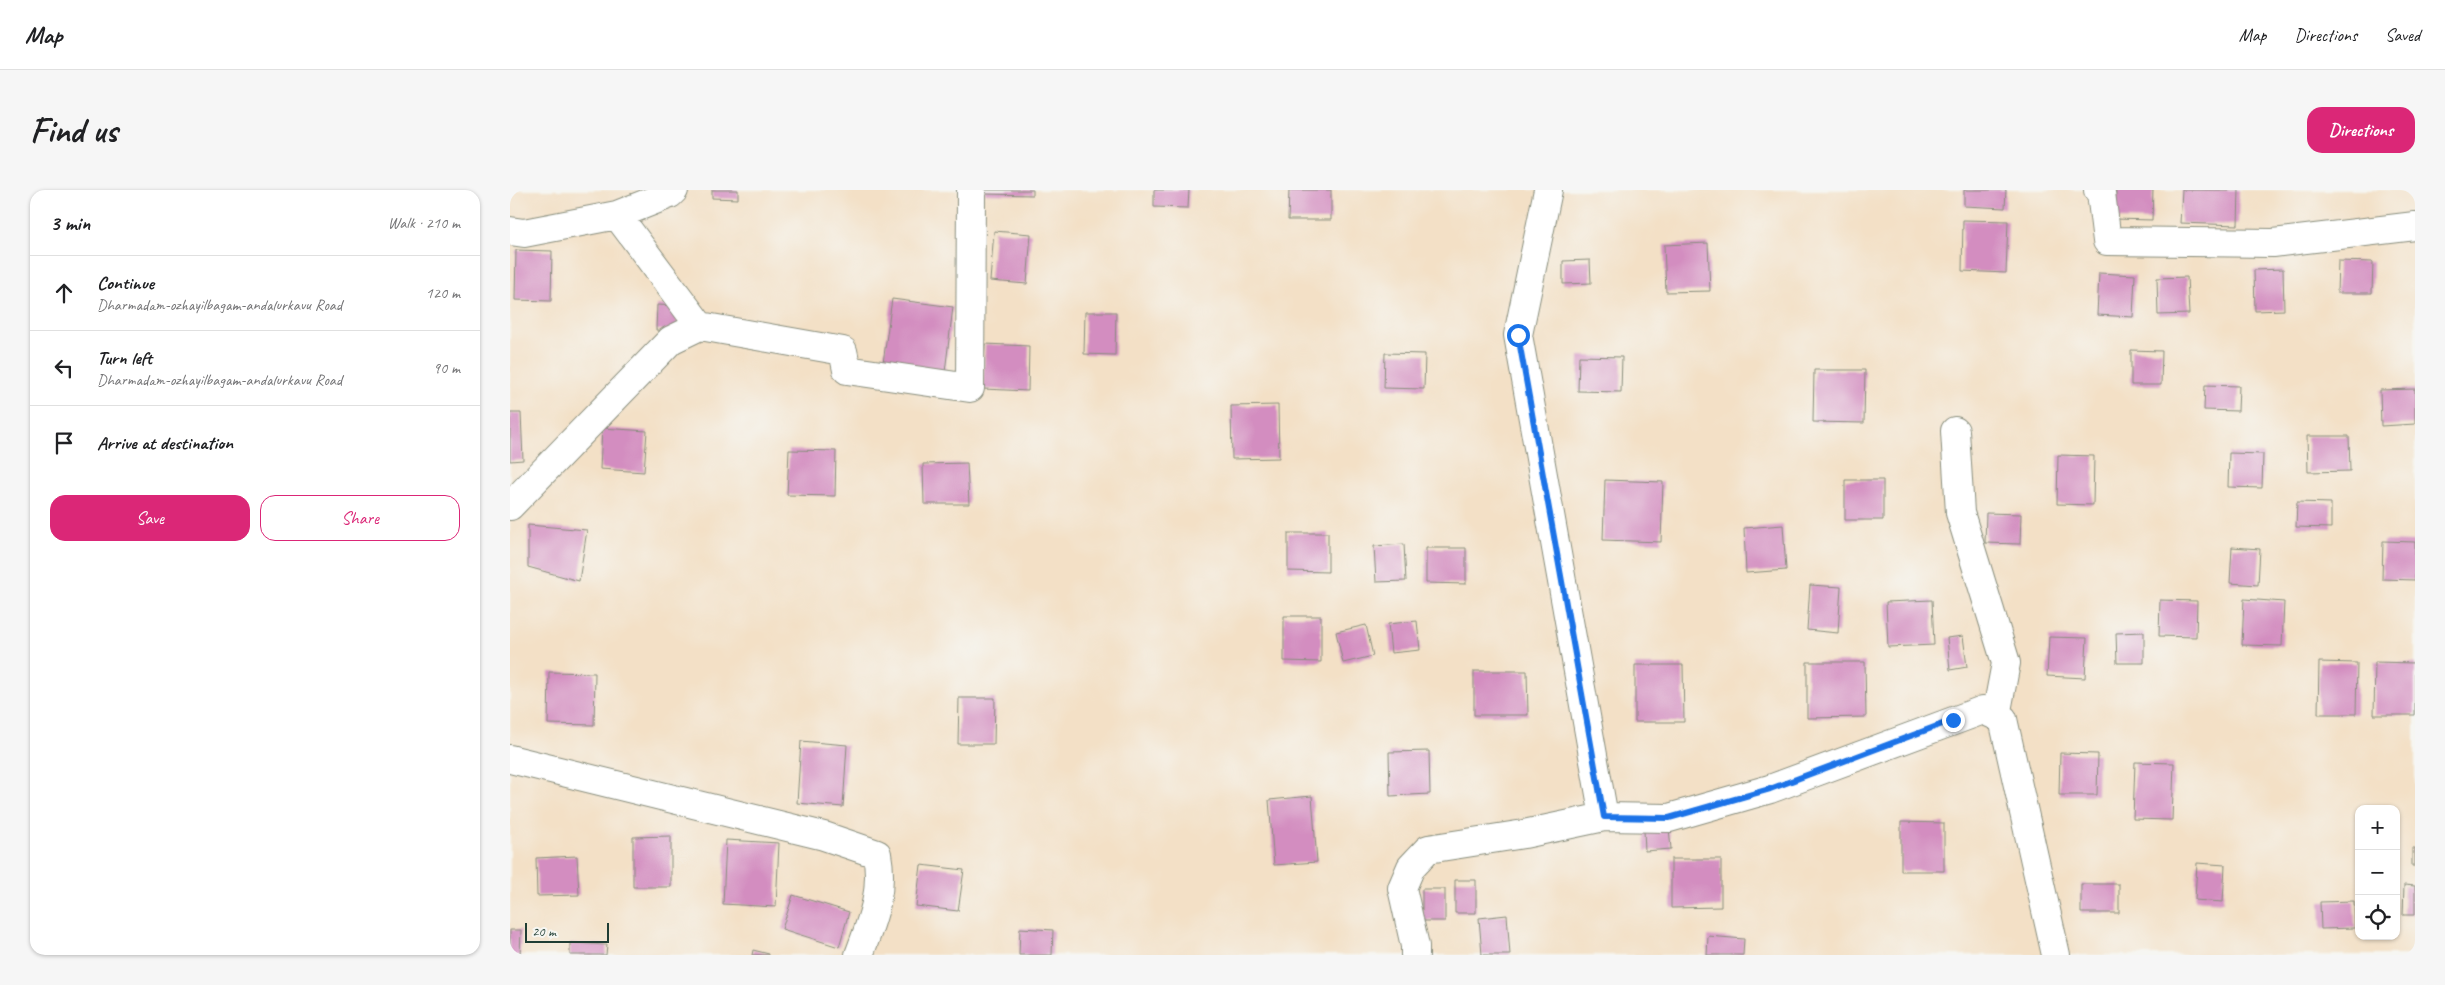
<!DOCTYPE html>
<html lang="en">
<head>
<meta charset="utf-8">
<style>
	body { margin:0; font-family:Caveat,sans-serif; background:#f6f6f6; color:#202124 }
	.controls { position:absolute; right:15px; bottom:15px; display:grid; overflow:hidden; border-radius:10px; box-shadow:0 1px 4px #0004 }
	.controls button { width:45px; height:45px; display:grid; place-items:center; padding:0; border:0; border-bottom:1px solid #e0e0e0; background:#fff; color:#202124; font:25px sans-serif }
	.scale { position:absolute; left:15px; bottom:12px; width:84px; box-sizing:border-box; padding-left:5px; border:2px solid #1f3d34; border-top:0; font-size:14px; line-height:18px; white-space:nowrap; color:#1f3d34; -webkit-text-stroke:4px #f6f6f2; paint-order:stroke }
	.stop { position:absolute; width:15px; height:15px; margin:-11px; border:4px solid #1a73e8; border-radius:50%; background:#fff }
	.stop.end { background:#1a73e8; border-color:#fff; box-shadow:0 1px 5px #0008 }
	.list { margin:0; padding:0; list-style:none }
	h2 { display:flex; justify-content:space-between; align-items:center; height:65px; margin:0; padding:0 20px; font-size:21px }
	h2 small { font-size:16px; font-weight:400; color:#757577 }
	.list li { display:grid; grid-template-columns:32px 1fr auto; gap:15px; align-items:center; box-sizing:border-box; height:75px; padding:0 20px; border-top:1px solid #e0e0e0 }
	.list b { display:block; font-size:19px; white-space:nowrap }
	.list p { margin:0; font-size:16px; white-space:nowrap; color:#757577 }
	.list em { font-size:16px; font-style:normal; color:#757577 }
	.actions { display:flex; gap:10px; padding:15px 20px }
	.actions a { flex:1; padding:11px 0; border:1px solid #db2777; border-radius:15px; text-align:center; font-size:18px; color:#db2777 }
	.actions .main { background:#db2777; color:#fff }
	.icon { flex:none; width:28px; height:28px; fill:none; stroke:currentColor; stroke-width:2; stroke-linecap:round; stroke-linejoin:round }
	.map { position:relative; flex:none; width:1905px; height:765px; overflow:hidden; border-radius:15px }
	header { display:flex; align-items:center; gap:30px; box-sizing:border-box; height:70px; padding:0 25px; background:#fff; border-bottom:1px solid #e0e0e0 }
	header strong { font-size:24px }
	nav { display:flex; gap:28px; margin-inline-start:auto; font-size:18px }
	.intro { display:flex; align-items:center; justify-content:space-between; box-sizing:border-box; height:120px; padding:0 30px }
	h1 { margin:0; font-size:35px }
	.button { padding:12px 22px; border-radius:15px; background:#db2777; color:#fff; font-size:18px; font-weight:700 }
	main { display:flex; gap:30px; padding:0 30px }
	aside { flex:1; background:#fff; border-radius:15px; box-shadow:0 1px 4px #0004 }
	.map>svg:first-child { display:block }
	.building { fill:#d38dc0 }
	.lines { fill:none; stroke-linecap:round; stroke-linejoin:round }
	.minor-casing { stroke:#898e7d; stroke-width:30 }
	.minor { stroke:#fff; stroke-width:28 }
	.route { stroke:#1a73e8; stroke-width:6 }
</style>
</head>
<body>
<header>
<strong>Map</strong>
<nav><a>Map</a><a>Directions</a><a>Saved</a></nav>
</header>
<div class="intro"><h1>Find us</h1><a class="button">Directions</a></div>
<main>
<aside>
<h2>3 min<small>Walk · 210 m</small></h2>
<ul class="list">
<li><svg class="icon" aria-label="ahead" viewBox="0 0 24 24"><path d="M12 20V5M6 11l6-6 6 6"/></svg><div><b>Continue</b><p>Dharmadam-ozhayilbagam-andalurkavu Road</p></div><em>120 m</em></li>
<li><svg class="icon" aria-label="left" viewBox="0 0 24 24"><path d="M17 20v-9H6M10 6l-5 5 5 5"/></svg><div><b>Turn left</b><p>Dharmadam-ozhayilbagam-andalurkavu Road</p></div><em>90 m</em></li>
<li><svg class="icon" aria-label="arrive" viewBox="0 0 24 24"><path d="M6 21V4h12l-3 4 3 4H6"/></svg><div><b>Arrive at destination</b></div></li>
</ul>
<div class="actions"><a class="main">Save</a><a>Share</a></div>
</aside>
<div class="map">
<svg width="1905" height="765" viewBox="0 0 1905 765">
	<rect width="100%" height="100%" fill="#f6f6f2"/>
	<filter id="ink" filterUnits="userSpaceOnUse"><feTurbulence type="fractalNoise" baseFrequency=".02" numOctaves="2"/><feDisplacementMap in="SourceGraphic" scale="10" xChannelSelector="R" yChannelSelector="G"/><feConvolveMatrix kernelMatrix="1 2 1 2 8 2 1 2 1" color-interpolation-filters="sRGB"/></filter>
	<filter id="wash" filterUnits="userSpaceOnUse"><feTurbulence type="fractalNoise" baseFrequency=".0096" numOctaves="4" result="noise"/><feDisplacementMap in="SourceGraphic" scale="20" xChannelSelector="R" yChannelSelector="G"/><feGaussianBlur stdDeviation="1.12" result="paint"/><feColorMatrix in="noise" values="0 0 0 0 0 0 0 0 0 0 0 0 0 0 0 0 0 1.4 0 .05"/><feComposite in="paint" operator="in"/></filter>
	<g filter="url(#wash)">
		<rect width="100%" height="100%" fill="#f3e0c6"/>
		<g id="blocks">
			<path class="building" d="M 202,0 L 228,0 L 228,9 L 202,8 Z
				M 475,0 L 523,0 L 523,5 L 475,4 Z
				M 644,0 L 679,0 L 678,18 L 644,17 Z
				M 779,0 L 821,0 L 821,30 L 778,30 Z
				M 1454,0 L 1496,0 L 1495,18 L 1454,16 Z
				M 1606,0 L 1643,0 L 1642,30 L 1605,29 Z
				M 1672,0 L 1729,0 L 1728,35 L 1670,33 Z
				M 1453,30 L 1498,31 L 1496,83 L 1452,81 Z
				M 484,41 L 521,44 L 517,94 L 480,91 Z
				M 1198,53 L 1200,101 L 1156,102 L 1154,55 Z
				M 6,60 L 42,61 L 41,111 L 5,110 Z
				M 1080,70 L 1081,93 L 1053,94 L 1053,71 Z
				M 1828,71 L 1863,72 L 1862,103 L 1827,103 Z
				M 1773,79 L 1774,120 L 1745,121 L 1744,80 Z
				M 1589,83 L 1625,85 L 1623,127 L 1587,125 Z
				M 1677,87 L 1679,124 L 1648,125 L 1647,88 Z
				M 382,109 L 443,117 L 435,182 L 373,173 Z
				M 147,115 L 168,116 L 167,141 L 146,140 Z
				M 575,122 L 606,122 L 605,165 L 574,164 Z
				M 475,154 L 519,156 L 518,201 L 473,199 Z
				M 1621,160 L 1652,161 L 1651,195 L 1621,195 Z
				M 875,163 L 915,164 L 914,199 L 874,198 Z
				M 1069,166 L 1112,167 L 1111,202 L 1068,201 Z
				M 1304,180 L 1355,180 L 1354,233 L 1303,232 Z
				M 1695,195 L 1729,196 L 1728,221 L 1694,220 Z
				M 1905,199 L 1905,234 L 1871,236 L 1870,200 Z
				M 768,215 L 769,268 L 722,269 L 721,216 Z
				M 0,223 L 11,223 L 13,270 L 0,271 Z
				M 92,238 L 137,241 L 134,282 L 90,279 Z
				M 1797,246 L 1839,246 L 1840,281 L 1798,282 Z
				M 279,260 L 326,261 L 325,306 L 277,305 Z
				M 1719,263 L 1753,264 L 1752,298 L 1718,297 Z
				M 1548,265 L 1584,266 L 1583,315 L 1547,314 Z
				M 457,273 L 459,314 L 414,314 L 413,274 Z
				M 1095,290 L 1153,292 L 1151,352 L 1093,350 Z
				M 1335,290 L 1373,290 L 1373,330 L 1335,330 Z
				M 1787,312 L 1821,313 L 1821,338 L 1786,337 Z
				M 1476,323 L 1511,324 L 1510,354 L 1475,353 Z
				M 18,335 L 77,340 L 69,391 L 18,377 Z
				M 1273,335 L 1276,380 L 1236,383 L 1234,338 Z
				M 778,343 L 818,343 L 818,382 L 778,381 Z
				M 1873,351 L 1905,352 L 1905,390 L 1872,389 Z
				M 894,354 L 896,391 L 866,392 L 864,356 Z
				M 1722,357 L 1750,359 L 1748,395 L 1720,393 Z
				M 916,358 L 956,358 L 956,394 L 916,393 Z
				M 1300,395 L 1331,397 L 1328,443 L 1297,440 Z
				M 1734,409 L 1774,412 L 1772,456 L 1732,455 Z
				M 1422,410 L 1424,455 L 1378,457 L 1376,412 Z
				M 1650,410 L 1687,411 L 1686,447 L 1649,446 Z
				M 774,426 L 811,426 L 811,472 L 774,471 Z
				M 907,431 L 910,460 L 881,463 L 878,434 Z
				M 856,435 L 863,466 L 833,473 L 826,442 Z
				M 1634,442 L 1634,473 L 1607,473 L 1606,443 Z
				M 1453,446 L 1457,477 L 1440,480 L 1437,448 Z
				M 1539,447 L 1577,448 L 1575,488 L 1537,486 Z
				M 1297,472 L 1355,472 L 1356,527 L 1297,528 Z
				M 1809,472 L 1847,473 L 1846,524 L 1808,524 Z
				M 1865,472 L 1905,473 L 1905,525 L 1864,525 Z
				M 1125,475 L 1173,475 L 1174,532 L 1125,532 Z
				M 964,481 L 1017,481 L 1018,525 L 964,525 Z
				M 39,482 L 85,483 L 84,535 L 38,534 Z
				M 449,508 L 485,508 L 484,554 L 448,554 Z
				M 291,551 L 337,555 L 333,617 L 287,613 Z
				M 919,561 L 920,604 L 880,606 L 879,562 Z
				M 1550,563 L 1588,564 L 1587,605 L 1549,605 Z
				M 1625,572 L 1664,573 L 1662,630 L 1623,629 Z
				M 802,606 L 807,672 L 764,675 L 759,610 Z
				M 1391,632 L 1434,633 L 1434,681 L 1391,681 Z
				M 1159,638 L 1161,659 L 1135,661 L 1134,640 Z
				M 161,646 L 161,697 L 123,697 L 123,647 Z
				M 216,650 L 269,653 L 266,717 L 213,714 Z
				M 1902,658 L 1905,658 L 1905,676 L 1902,676 Z
				M 67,666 L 69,705 L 27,706 L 26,668 Z
				M 1161,669 L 1211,669 L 1211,717 L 1161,718 Z
				M 1687,673 L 1715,675 L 1713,712 L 1685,710 Z
				M 411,675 L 454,680 L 448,721 L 406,716 Z
				M 945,690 L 966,690 L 966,723 L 945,723 Z
				M 1571,694 L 1609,694 L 1609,723 L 1571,723 Z
				M 1894,695 L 1905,696 L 1905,725 L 1893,725 Z
				M 912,699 L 935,699 L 935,731 L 912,731 Z
				M 283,705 L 339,722 L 329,757 L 272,739 Z
				M 1844,711 L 1845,738 L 1811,739 L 1810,712 Z
				M 997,725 L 1000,765 L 972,765 L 969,728 Z
				M 510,738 L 543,740 L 542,765 L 509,765 Z
				M 0,740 L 11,740 L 10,765 L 0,765 Z
				M 1198,746 L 1234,749 L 1233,765 L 1197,765 Z
				M 60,753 L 97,755 L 96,765 L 60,765 Z
				M 243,760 L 259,764 L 259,765 L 242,765 Z"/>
		</g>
	</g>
	<g filter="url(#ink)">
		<use href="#blocks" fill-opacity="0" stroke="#898e7d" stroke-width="1"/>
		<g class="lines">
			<g class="minor-casing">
				<path id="minor" d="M 1038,0 L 1008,145 L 1094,627 L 1159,628 L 1260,599 L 1473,520 L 1493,529 L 1546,765
					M 1588,0 L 1591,3 L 1597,51 L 1763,53 L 1905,36
					M 0,41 L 14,43 L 107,25 L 160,4 L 164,0
					M 190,136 L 333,161 L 337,180 L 460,198 L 461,0
					M 1445,241 L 1450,323 L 1496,473 L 1486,526
					M 0,316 L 161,150 L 190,136 L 107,25
					M 0,569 L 314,646 L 367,664 C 374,702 362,730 349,765
					M 905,765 L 905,756 L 892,698 L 901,677 L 918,659 L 1014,644 L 1094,627"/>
			</g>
			<use href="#minor" class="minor"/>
		</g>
	</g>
	<g class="lines" filter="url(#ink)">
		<path class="route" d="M 1008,145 L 1094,627 L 1159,628 L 1260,599 L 1443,530"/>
	</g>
</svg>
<div class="controls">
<button>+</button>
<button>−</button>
<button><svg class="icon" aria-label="locate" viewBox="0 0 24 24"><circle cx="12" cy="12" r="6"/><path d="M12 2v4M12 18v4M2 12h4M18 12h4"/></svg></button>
</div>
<div class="scale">20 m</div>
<div class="stop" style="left:1008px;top:145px"></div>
<div class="stop end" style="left:1443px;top:530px"></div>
</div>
</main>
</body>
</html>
